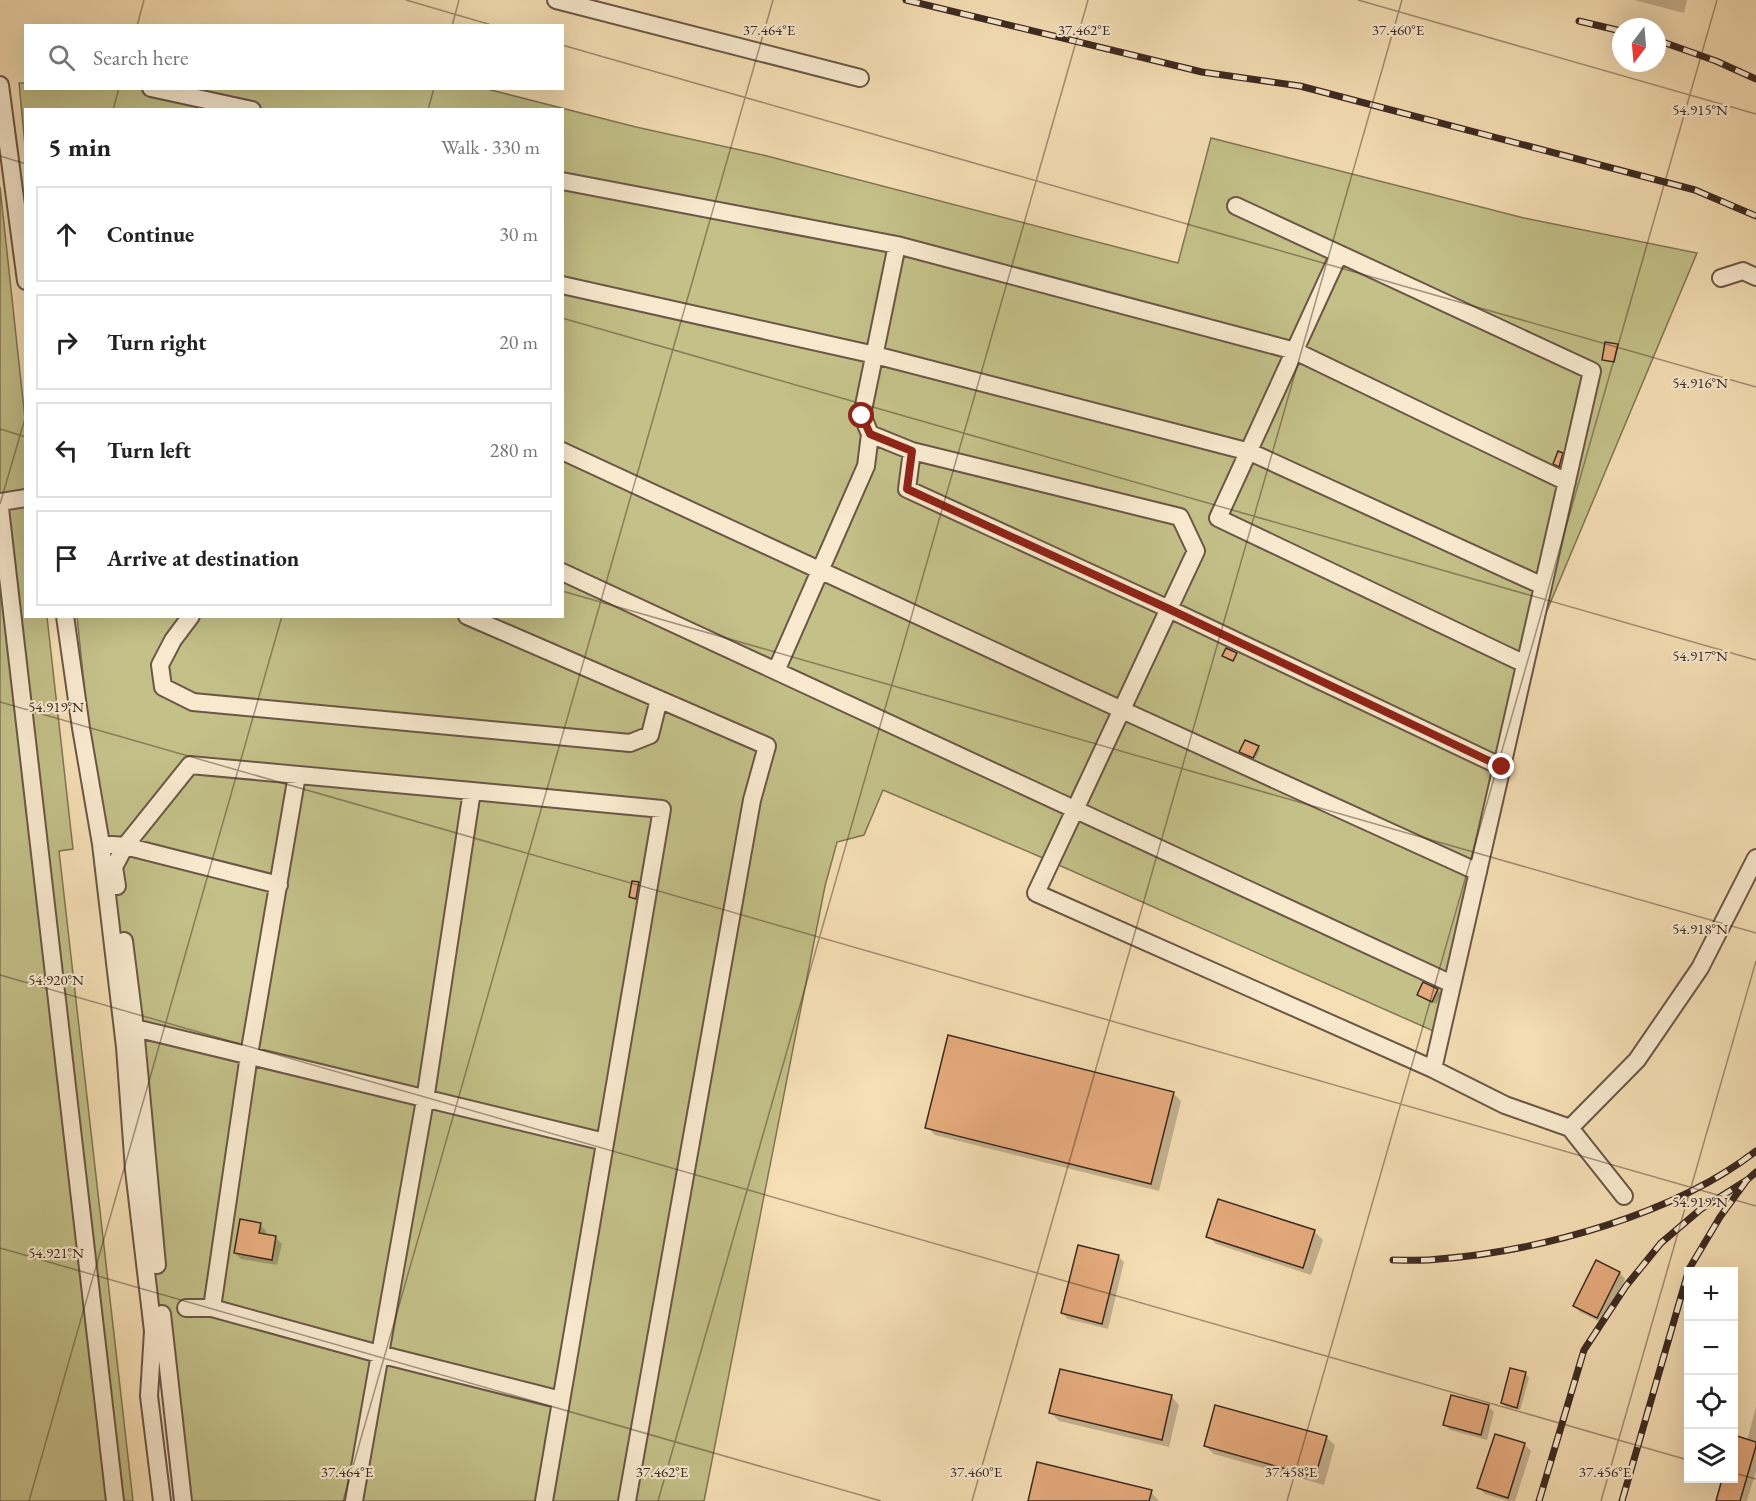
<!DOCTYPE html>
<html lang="en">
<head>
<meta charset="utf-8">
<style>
	body { margin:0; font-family:"EB Garamond",serif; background:#f6f6f6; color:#222 }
	.controls { position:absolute; right:18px; bottom:18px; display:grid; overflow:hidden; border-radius:0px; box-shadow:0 6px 24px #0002 }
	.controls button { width:54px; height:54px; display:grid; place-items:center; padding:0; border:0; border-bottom:2px solid #e0e0e0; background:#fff; color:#222; font:30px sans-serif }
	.compass { position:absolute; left:1612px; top:18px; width:54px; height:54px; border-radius:50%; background:#fff; box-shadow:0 6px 24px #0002; rotate:196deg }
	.stop { position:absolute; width:18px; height:18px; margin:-14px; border:4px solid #8f2418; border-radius:50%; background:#fff }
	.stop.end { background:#8f2418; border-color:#fff; box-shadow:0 2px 6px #0008 }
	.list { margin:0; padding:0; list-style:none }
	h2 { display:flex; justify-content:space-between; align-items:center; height:78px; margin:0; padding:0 24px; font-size:26px }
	h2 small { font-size:20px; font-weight:400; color:#767676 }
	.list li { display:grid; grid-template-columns:39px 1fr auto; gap:18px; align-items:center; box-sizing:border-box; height:96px; margin:0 12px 12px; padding:0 12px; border:2px solid #e0e0e0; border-radius:0px }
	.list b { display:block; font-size:22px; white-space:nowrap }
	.list em { font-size:20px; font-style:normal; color:#767676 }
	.icon { flex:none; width:33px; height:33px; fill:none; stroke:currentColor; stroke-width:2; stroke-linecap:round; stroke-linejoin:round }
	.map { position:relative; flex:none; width:1756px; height:1501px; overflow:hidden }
	.search { position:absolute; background:#fff; box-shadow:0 6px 24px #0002; left:24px; top:24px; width:540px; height:66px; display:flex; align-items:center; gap:15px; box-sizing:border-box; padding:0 21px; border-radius:0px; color:#767676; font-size:22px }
	.panel { position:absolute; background:#fff; box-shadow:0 6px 24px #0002; left:24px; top:108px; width:540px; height:510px; border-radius:0px }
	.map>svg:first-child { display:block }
	.green { fill:#c3c088; stroke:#807555; stroke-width:1.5 }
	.shadow { fill:#0003 }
	.building { fill:#e7ac7e; stroke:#3d2a22; stroke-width:1.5 }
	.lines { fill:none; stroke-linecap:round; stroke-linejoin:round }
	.minor-casing { stroke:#6b5747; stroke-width:20 }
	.minor { stroke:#f9eacf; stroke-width:16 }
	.rail-casing { stroke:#3d2a22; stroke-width:7 }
	.rail { stroke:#f9eacf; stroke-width:4.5; stroke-dasharray:14; stroke-linecap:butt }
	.route { stroke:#8f2418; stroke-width:8 }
	.ticks { fill:none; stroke:#3d2a22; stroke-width:1.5; stroke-opacity:0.45 }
	.ticks-label { font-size:15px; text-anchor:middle; fill:#3d2a22; stroke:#f9eacf; stroke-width:4.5; stroke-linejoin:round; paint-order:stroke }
</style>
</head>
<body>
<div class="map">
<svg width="1756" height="1501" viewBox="0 0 1756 1501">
	<rect width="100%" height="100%" fill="#f6dfb5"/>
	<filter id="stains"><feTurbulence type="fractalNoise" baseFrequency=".00333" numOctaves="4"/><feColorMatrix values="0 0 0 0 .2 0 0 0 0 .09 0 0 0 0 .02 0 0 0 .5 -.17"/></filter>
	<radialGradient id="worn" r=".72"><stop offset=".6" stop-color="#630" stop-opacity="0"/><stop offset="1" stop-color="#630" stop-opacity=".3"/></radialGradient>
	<path class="green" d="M 19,83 L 25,83 L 26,88 L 487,89 L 636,127 L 767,156 L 1178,263 L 1211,138 L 1524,218 L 1697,253 L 1541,625 L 1447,1037 L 1036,855 L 883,790 L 864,835 L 837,842 L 825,886 L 704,1501 L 177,1501 L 101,844 L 77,617 L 562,616 L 562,110 L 26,110 L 25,146 Z
		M 0,187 L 25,419 L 26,616 L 47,617 L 73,849 L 59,851 L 133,1501 L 0,1501 Z"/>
	<path class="shadow" d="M 1634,0 L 1687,0 L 1684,13 Z
		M 1258,748 L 1260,749 L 1255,759 L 1243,753 Z
		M 1437,990 L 1441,994 L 1436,1004 L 1419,995 Z
		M 1173,1093 L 1181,1101 L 1159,1191 L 935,1135 L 927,1127 Z
		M 1219,1201 L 1315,1232 L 1323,1240 L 1311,1275 L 1216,1244 L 1208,1236 Z
		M 260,1225 L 266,1231 L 265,1236 L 276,1238 L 282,1244 L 277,1265 L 241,1259 L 235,1253 Z
		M 1118,1256 L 1124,1262 L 1108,1329 L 1068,1319 L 1062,1313 Z
		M 1597,1262 L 1620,1273 L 1625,1279 L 1603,1323 L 1580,1312 L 1574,1306 Z
		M 1511,1370 L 1526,1374 L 1529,1378 L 1520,1410 L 1506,1407 L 1502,1403 Z
		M 1171,1396 L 1179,1405 L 1169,1447 L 1059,1421 L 1051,1413 Z
		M 1488,1406 L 1494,1412 L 1487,1440 L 1450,1430 L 1444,1424 Z
		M 1756,1407 L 1756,1471 L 1747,1501 L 1717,1501 L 1724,1478 L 1734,1478 L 1734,1444 L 1736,1437 L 1747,1441 Z
		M 1496,1436 L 1525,1445 L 1531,1451 L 1515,1501 L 1508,1501 L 1485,1494 L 1479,1488 Z
		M 1326,1437 L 1335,1445 L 1324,1485 L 1214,1454 L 1205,1446 Z
		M 1151,1492 L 1159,1501 L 1029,1501 Z"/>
	<path class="building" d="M 1605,342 L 1618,344 L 1614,362 L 1602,360 Z
		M 1558,451 L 1563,453 L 1559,467 L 1553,464 Z
		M 1226,648 L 1237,653 L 1233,661 L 1222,656 Z
		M 1245,740 L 1259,746 L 1253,758 L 1239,752 Z
		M 632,881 L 639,882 L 636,899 L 629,897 Z
		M 1423,982 L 1438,989 L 1432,1002 L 1417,995 Z
		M 948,1035 L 1174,1092 L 1151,1184 L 925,1128 Z
		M 1218,1199 L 1315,1230 L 1303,1268 L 1206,1237 Z
		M 240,1219 L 261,1223 L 259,1233 L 276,1236 L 272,1260 L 234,1253 Z
		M 1078,1245 L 1119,1255 L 1102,1324 L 1061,1313 Z
		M 1596,1260 L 1620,1272 L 1597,1318 L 1573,1306 Z
		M 1510,1368 L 1526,1372 L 1517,1408 L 1501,1403 Z
		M 1060,1369 L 1172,1395 L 1162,1440 L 1049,1413 Z
		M 1451,1395 L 1489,1405 L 1481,1435 L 1443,1425 Z
		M 1215,1405 L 1327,1436 L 1315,1477 L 1204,1446 Z
		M 1495,1434 L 1525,1443 L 1508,1498 L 1477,1488 Z
		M 1734,1435 L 1756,1442 L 1756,1446 L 1740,1501 L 1716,1501 L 1722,1479 L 1734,1479 Z
		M 1037,1462 L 1152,1490 L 1149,1501 L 1028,1501 Z"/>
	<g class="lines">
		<g class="minor-casing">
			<path id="minor" d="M 556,0 L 860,78
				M 0,85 L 26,281
				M 151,88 L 252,110
				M 562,181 L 897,245 L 1295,351 L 1567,482
				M 1236,206 L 1592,371 L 1433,1069
				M 897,245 L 862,415 L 870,434 L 912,451 L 1180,517 L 1196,551 L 1036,893 L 1433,1069 L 1505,1105 L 1570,1128 L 1637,1060 L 1700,968 L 1756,858
				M 1339,254 L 1218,518 L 1525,664
				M 1721,278 L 1743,271 L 1756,277
				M 562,285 L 875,355 L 1250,452 L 1543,586
				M 562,451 L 1122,710 L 1478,872
				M 912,451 L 907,489 L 1169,609 L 1502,767
				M 0,502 L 26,498
				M 0,508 L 115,1501
				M 562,572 L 1452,984
				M 65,616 L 81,728 L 101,844 L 125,1047 L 134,1170 L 153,1331 L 149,1396 L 162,1501
				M 191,616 L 173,640 L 160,665 L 163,687 L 193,702 L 630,743 L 650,735 L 659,699
				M 467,616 L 767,746 L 752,800 L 627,1501
				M 776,671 L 866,466 L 870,434
				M 472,791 L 662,809 L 544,1501
				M 101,844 L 125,846 L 190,765 L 472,791 L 425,1100 L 354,1501
				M 117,886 L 114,867 L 125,846 L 279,885
				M 124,941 L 135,1028 L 157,1265
				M 135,1028 L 605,1142
				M 1570,1128 L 1624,1196
				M 186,1308 L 212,1308 L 379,1354 L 561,1400
				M 212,1308 L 249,1055 L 297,775
				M 162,1314 L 183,1501"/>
		</g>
		<use href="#minor" class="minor"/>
		<g class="rail-casing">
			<path id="rail" d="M 906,0 L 1202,72 L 1300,86 L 1695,190 L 1756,216
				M 1579,21 L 1621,31
				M 1657,40 L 1716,61 L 1756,79
				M 1393,1260 C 1409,1260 1424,1261 1439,1259 C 1541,1251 1675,1214 1756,1151
				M 1539,1501 L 1584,1350 L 1626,1286 L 1661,1243 L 1701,1209 L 1747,1180
				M 1622,1501 L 1689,1269 L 1720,1217 L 1747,1180 L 1756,1172"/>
		</g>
		<use href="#rail" class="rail"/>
	</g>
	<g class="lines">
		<path class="route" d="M 862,416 L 870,434 L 912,451 L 907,489 L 1169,609 L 1502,767"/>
	</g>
	<path class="ticks" d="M 406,0 L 495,26M 1358,0 L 1756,114M 137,26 L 144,0M 452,26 L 459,0M 562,45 L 1756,387M 113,110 L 119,88M 428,110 L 434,88M 0,156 L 26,164M 562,318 L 1756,660M 0,429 L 26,437M 0,504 L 26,415M 562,591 L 1756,933M 0,702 L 1756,1206M 0,975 L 1688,1460M 0,1248 L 881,1501M 1734,1473 L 1756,1479M 29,1501 L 282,616M 343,1501 L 773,0M 658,1501 L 1088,0M 972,1501 L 1402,0M 1287,1501 L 1717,0M 1601,1501 L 1756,961"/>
	<g class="ticks-label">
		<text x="769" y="35">37.464°E</text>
		<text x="1084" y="35">37.462°E</text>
		<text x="1398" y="35">37.460°E</text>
		<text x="1700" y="115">54.915°N</text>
		<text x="1700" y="388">54.916°N</text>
		<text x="1700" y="661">54.917°N</text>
		<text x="56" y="712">54.919°N</text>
		<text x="1700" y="934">54.918°N</text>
		<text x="56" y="985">54.920°N</text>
		<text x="1700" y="1207">54.919°N</text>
		<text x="56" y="1258">54.921°N</text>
		<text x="347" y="1477">37.464°E</text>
		<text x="662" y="1477">37.462°E</text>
		<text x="976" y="1477">37.460°E</text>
		<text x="1291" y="1477">37.458°E</text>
		<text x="1605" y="1477">37.456°E</text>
	</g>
	<rect width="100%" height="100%" filter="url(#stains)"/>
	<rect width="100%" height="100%" fill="url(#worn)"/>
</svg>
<div class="controls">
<button>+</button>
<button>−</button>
<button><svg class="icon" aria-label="locate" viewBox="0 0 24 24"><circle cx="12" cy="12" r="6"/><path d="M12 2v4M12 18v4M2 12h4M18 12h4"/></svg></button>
<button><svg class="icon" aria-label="layers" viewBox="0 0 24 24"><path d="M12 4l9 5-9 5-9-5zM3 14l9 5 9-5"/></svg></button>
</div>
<svg class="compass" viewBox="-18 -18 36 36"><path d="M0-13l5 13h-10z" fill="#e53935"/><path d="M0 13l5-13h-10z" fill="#767676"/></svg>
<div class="stop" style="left:862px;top:416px"></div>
<div class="stop end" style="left:1502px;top:767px"></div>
<div class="search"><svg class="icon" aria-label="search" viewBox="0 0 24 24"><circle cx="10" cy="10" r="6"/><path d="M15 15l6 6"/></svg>Search here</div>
<section class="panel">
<h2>5 min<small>Walk · 330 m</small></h2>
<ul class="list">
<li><svg class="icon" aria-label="ahead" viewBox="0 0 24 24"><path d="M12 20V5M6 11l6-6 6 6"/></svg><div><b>Continue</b></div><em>30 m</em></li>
<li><svg class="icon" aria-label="right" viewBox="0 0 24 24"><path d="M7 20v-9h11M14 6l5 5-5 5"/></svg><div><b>Turn right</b></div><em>20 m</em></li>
<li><svg class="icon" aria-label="left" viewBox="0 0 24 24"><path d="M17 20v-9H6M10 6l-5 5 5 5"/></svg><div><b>Turn left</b></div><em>280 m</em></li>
<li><svg class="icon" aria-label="arrive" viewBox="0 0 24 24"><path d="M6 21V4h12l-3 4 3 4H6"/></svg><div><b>Arrive at destination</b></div></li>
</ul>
</section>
</div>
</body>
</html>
